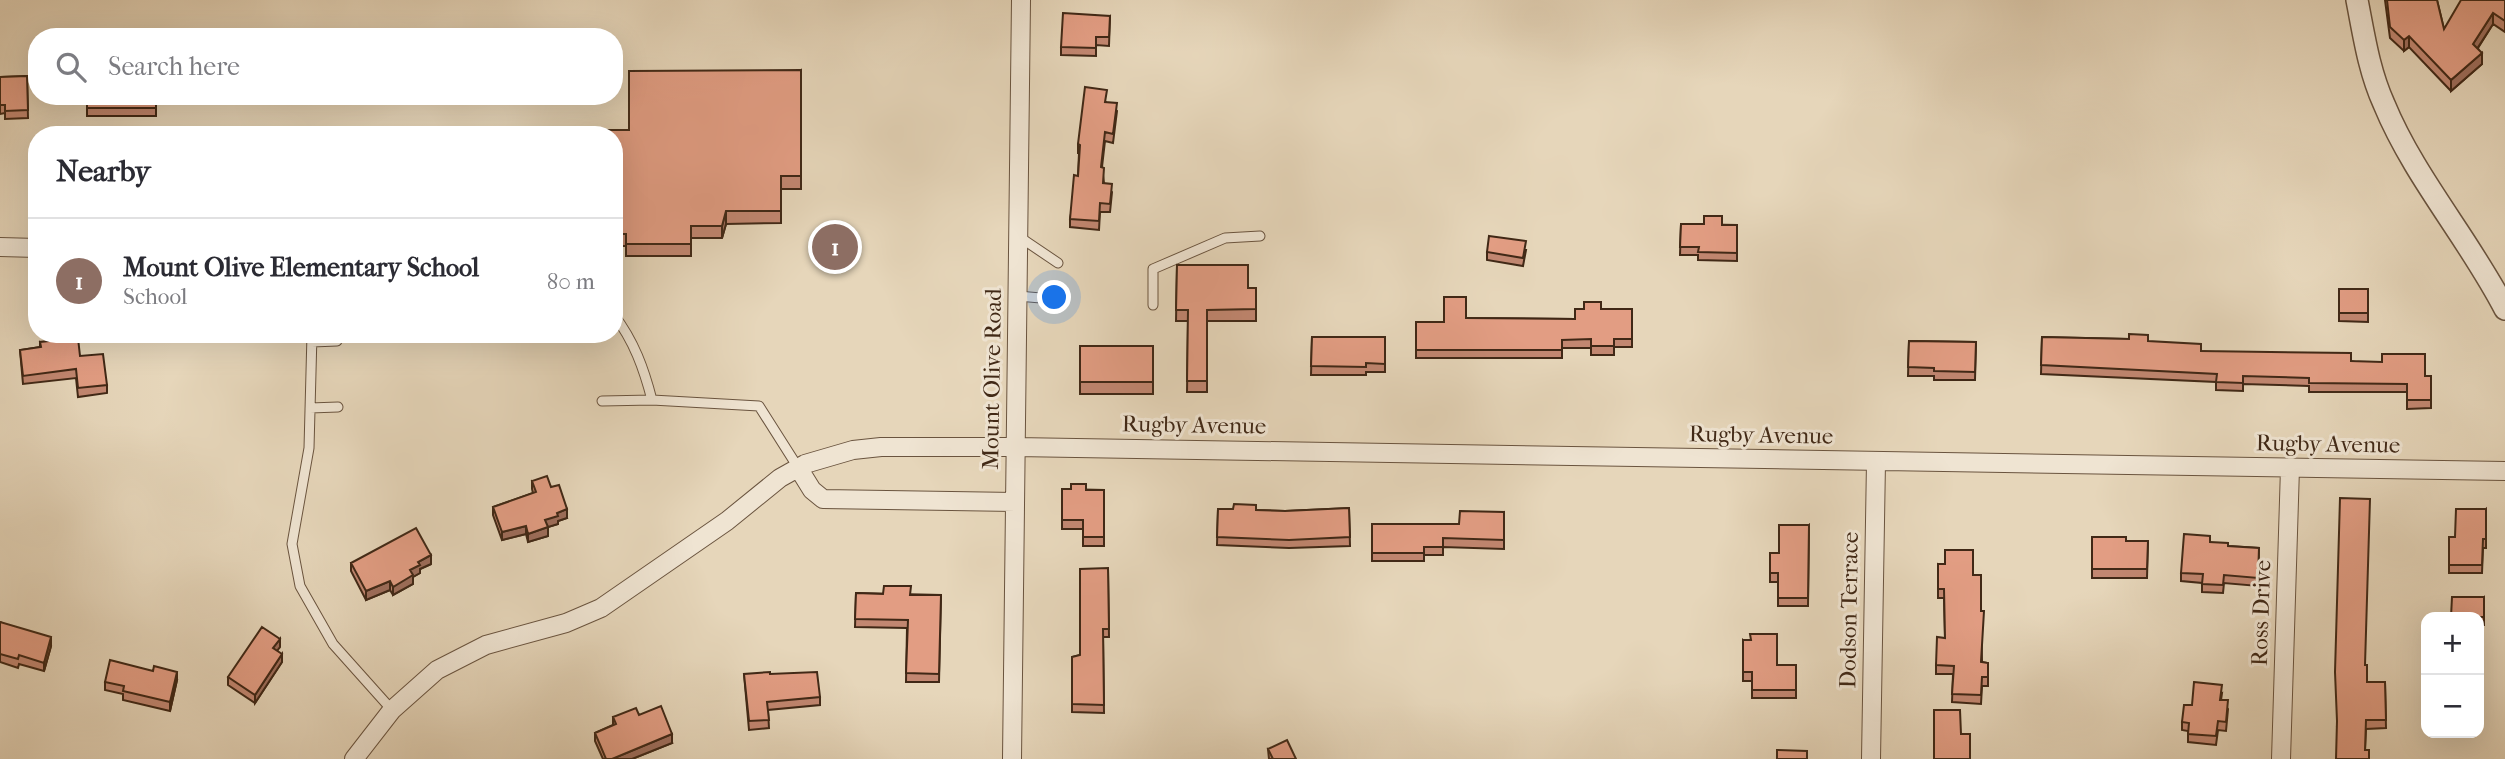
<!DOCTYPE html>
<html lang="en">
<head>
<meta charset="utf-8">
<style>
	body { margin:0; font-family:"IM FELL French Canon",serif; background:#f2f2f3; color:#2b2b33 }
	.controls { position:absolute; right:21px; bottom:21px; display:grid; overflow:hidden; border-radius:14px; box-shadow:0 7px 28px #0002 }
	.controls button { width:63px; height:63px; display:grid; place-items:center; padding:0; border:0; border-bottom:2px solid #e1e1e2; background:#fff; color:#2b2b33; font:35px sans-serif }
	.you { position:absolute; left:1055px; top:298px; width:24px; height:24px; margin:-18px; border:5px solid #fff; border-radius:50%; background:#1a73e8; box-shadow:0 0 0 10px #1a73e833 }
	.badge { display:grid; place-items:center; width:46px; height:46px; border-radius:50%; background:#7c3aed; color:#fff; font-size:23px; font-weight:700 }
	.pin { position:absolute; translate:-50% -50%; border:4px solid #fff; box-shadow:0 2px 7px #0006 }
	.list { margin:0; padding:0; list-style:none }
	h2 { display:flex; justify-content:space-between; align-items:center; height:91px; margin:0; padding:0 28px; font-size:30px }
	h2 small { font-size:23px; font-weight:400; color:#7c7c81 }
	.list li { display:grid; grid-template-columns:46px 1fr auto; gap:21px; align-items:center; box-sizing:border-box; height:126px; padding:0 28px; border-top:2px solid #e1e1e2 }
	.list b { display:block; font-size:26px; white-space:nowrap }
	.list p { margin:0; font-size:23px; white-space:nowrap; color:#7c7c81 }
	.list em { font-size:23px; font-style:normal; color:#7c7c81 }
	.icon { flex:none; width:38px; height:38px; fill:none; stroke:currentColor; stroke-width:2; stroke-linecap:round; stroke-linejoin:round }
	.map { position:relative; flex:none; width:2505px; height:759px; overflow:hidden }
	.search { position:absolute; background:#fff; box-shadow:0 7px 28px #0002; left:28px; top:28px; width:595px; height:77px; display:flex; align-items:center; gap:18px; box-sizing:border-box; padding:0 24px; border-radius:28px; color:#7c7c81; font-size:26px }
	.panel { position:absolute; background:#fff; box-shadow:0 7px 28px #0002; left:28px; top:126px; width:595px; height:217px; border-radius:28px }
	.map>svg:first-child { display:block }
	.lines { fill:none; stroke-linecap:round; stroke-linejoin:round }
	.service-casing { stroke:#6a543f; stroke-width:11 }
	.minor-casing { stroke:#6a543f; stroke-width:20 }
	.tertiary-casing { stroke:#6a543f; stroke-width:24 }
	.service { stroke:#efe4d2; stroke-width:9 }
	.minor { stroke:#efe4d2; stroke-width:18 }
	.tertiary { stroke:#efe4d2; stroke-width:21 }
	.wall { fill:#c28771; stroke:#402816; stroke-width:2 }
	.shaded-wall { fill:#9e6e5c; stroke:#402816; stroke-width:2 }
	.building { fill:#e29d83; stroke:#402816; stroke-width:2 }
	.labels { text-anchor:middle; dominant-baseline:central; stroke-width:6; stroke-linejoin:round; paint-order:stroke }
	.street-label { font-size:23px; fill:#402816; stroke:#efe4d2 }
</style>
</head>
<body>
<div class="map">
<svg width="2505" height="759" viewBox="0 0 2505 759">
	<rect width="100%" height="100%" fill="#e6d6ba"/>
	<filter id="stains"><feTurbulence type="fractalNoise" baseFrequency=".00286" numOctaves="4"/><feColorMatrix values="0 0 0 0 .2 0 0 0 0 .09 0 0 0 0 .02 0 0 0 .5 -.17"/></filter>
	<radialGradient id="worn" r=".72"><stop offset=".6" stop-color="#630" stop-opacity="0"/><stop offset="1" stop-color="#630" stop-opacity=".3"/></radialGradient>
	<g class="lines">
		<g class="service-casing">
			<path id="service" d="M 1018,236 L 1058,263
				M 1018,296 L 1052,299
				M 1153,305 L 1153,269 L 1225,238 L 1260,236
				M 614,315 C 634,341 644,369 652,400
				M 312,334 L 309,448 L 292,544 L 300,586 L 333,644 L 392,710
				M 312,342 L 337,341
				M 602,401 L 652,400 L 759,406 L 799,469
				M 310,408 L 338,407"/>
		</g>
		<g class="minor-casing">
			<path id="minor" d="M 0,247 L 37,248
				M 799,469 L 812,490 L 823,499 L 1015,502
				M 354,759 L 392,710 L 437,670 L 486,645 L 566,623 L 601,608 L 727,521 L 780,478 L 805,464 L 853,450 L 881,447 L 1016,447 L 2505,471
				M 1012,759 L 1021,0
				M 1871,759 L 1876,462
				M 2281,759 L 2290,468"/>
		</g>
		<g class="tertiary-casing">
			<path id="tertiary" d="M 2357,0 C 2364,36 2369,71 2384,104 C 2414,177 2469,239 2505,309"/>
		</g>
		<use href="#service" class="service"/>
		<use href="#minor" class="minor"/>
		<use href="#tertiary" class="tertiary"/>
	</g>
	<path class="wall" d="M 2385,0 L 2437,0 L 2444,29 L 2505,0 L 2505,32 L 2493,24 L 2478,48 L 2482,64 L 2451,91 L 2409,47 L 2404,51 L 2390,38 Z
		M 1110,16 L 1109,46 L 1096,45 L 1096,56 L 1061,55 L 1061,47 Z
		M 801,70 L 801,189 L 781,189 L 781,223 L 726,224 L 722,238 L 691,238 L 691,256 L 626,256 L 626,246 L 614,246 L 614,135 Z
		M 27,76 L 28,118 L 5,119 L 5,113 L 0,114 L 0,77 Z
		M 87,96 L 156,96 L 156,116 L 87,116 Z
		M 1106,102 L 1117,111 L 1113,143 L 1105,141 L 1102,167 L 1104,183 L 1112,192 L 1110,212 L 1100,212 L 1099,230 L 1070,227 L 1070,219 L 1078,176 L 1079,153 L 1078,153 L 1078,144 Z
		M 1681,224 L 1737,225 L 1737,261 L 1698,260 L 1698,255 L 1680,255 Z
		M 1526,250 L 1523,266 L 1487,260 L 1487,252 Z
		M 1177,265 L 1248,288 L 1256,288 L 1256,321 L 1207,321 L 1207,392 L 1187,392 L 1188,321 L 1176,321 Z
		M 2339,289 L 2368,289 L 2368,322 L 2339,321 Z
		M 1601,309 L 1632,309 L 1632,347 L 1614,347 L 1614,355 L 1591,355 L 1591,348 L 1562,348 L 1562,358 L 1416,358 L 1416,322 L 1444,322 L 1466,318 L 1575,319 Z
		M 1312,337 L 1385,337 L 1385,372 L 1366,372 L 1366,375 L 1311,375 Z
		M 2042,337 L 2129,339 L 2201,351 L 2351,361 L 2425,376 L 2431,376 L 2431,408 L 2407,409 L 2407,392 L 2309,392 L 2309,386 L 2243,384 L 2243,391 L 2216,390 L 2216,382 L 2041,374 Z
		M 1909,341 L 1976,342 L 1975,380 L 1934,380 L 1934,376 L 1908,376 Z
		M 40,342 L 80,356 L 107,385 L 107,393 L 78,397 L 76,378 L 23,384 L 20,350 L 40,347 Z
		M 1080,346 L 1153,346 L 1153,394 L 1080,394 Z
		M 532,481 L 551,487 L 567,518 L 558,521 L 558,524 L 548,527 L 548,536 L 528,542 L 526,534 L 502,540 L 493,515 L 493,507 L 533,493 L 532,489 Z
		M 1062,489 L 1104,490 L 1104,546 L 1083,546 L 1083,529 L 1062,529 Z
		M 1349,508 L 1350,546 L 1289,548 L 1217,545 L 1218,509 L 1285,511 Z
		M 2486,509 L 2486,548 L 2483,548 L 2482,573 L 2449,573 L 2449,537 L 2455,537 Z
		M 1504,512 L 1504,549 L 1443,547 L 1443,555 L 1424,555 L 1424,561 L 1372,561 L 1372,524 L 1459,524 Z
		M 1809,525 L 1808,606 L 1778,606 L 1778,582 L 1770,582 L 1770,553 L 1779,553 Z
		M 2092,537 L 2126,541 L 2148,541 L 2147,578 L 2092,578 Z
		M 2210,542 L 2228,546 L 2259,548 L 2258,586 L 2224,583 L 2223,593 L 2202,592 L 2202,583 L 2181,581 L 2181,573 Z
		M 351,563 L 431,564 L 420,569 L 420,573 L 413,577 L 413,584 L 393,595 L 390,590 L 366,600 L 351,571 Z
		M 1938,564 L 1973,575 L 1981,611 L 1982,662 L 1988,663 L 1988,686 L 1982,686 L 1981,704 L 1952,702 L 1953,674 L 1936,674 L 1936,665 L 1945,638 L 1944,598 L 1938,598 Z
		M 1108,568 L 1109,637 L 1103,637 L 1104,713 L 1072,712 L 1072,657 L 1080,655 Z
		M 856,593 L 941,595 L 939,682 L 906,682 L 907,628 L 855,627 Z
		M 2484,597 L 2484,625 L 2479,625 L 2479,617 L 2451,617 Z
		M 0,622 L 51,646 L 44,671 L 19,664 L 18,668 L 0,662 Z
		M 1743,640 L 1777,665 L 1796,665 L 1796,698 L 1752,698 L 1752,681 L 1743,681 Z
		M 280,647 L 277,650 L 282,662 L 255,703 L 228,685 L 228,677 Z
		M 2365,665 L 2367,682 L 2385,682 L 2386,728 L 2366,729 L 2365,750 L 2369,759 L 2337,726 Z
		M 744,674 L 770,674 L 820,697 L 820,705 L 768,710 L 769,728 L 749,730 Z
		M 177,680 L 170,711 L 123,700 L 123,694 L 105,690 L 105,682 Z
		M 2222,693 L 2221,700 L 2228,709 L 2226,731 L 2218,730 L 2216,745 L 2188,742 L 2188,731 L 2182,730 L 2182,722 L 2192,705 Z
		M 639,715 L 672,743 L 632,759 L 603,759 L 595,741 L 595,733 L 613,725 L 613,717 Z
		M 1268,749 L 1296,759 L 1269,759 Z"/>
	<path class="shaded-wall" d="M 2493,13 L 2493,24 L 2473,55 L 2473,44 Z
		M 2409,36 L 2409,47 L 2404,51 L 2404,40 Z
		M 2482,53 L 2482,64 L 2451,91 L 2451,80 Z
		M 726,211 L 726,224 L 722,238 L 722,226 Z
		M 567,509 L 567,518 L 558,521 L 558,524 L 545,528 L 545,520 L 557,513 Z
		M 526,526 L 526,534 L 502,540 L 502,532 Z
		M 548,527 L 548,536 L 528,542 L 528,534 Z
		M 431,555 L 431,564 L 420,569 L 420,573 L 413,577 L 413,584 L 393,595 L 393,587 L 418,562 Z
		M 390,581 L 390,590 L 366,600 L 366,591 Z
		M 51,637 L 51,646 L 44,671 L 44,663 Z
		M 280,639 L 280,647 L 273,656 L 273,648 Z
		M 282,654 L 282,662 L 255,703 L 255,695 Z
		M 177,672 L 177,680 L 170,711 L 170,702 Z
		M 672,734 L 672,743 L 632,759 L 612,759 Z"/>
	<path class="building" d="M 2387,0 L 2437,0 L 2444,29 L 2461,0 L 2505,0 L 2505,21 L 2493,13 L 2473,44 L 2482,53 L 2451,80 L 2409,36 L 2404,40 L 2390,27 Z
		M 1063,13 L 1110,16 L 1109,37 L 1096,37 L 1096,48 L 1061,47 Z
		M 801,70 L 801,176 L 781,176 L 781,211 L 726,211 L 722,226 L 691,226 L 691,244 L 626,244 L 626,234 L 614,234 L 614,135 L 545,135 L 545,130 L 629,130 L 629,71 Z
		M 27,76 L 28,110 L 5,111 L 5,105 L 0,105 L 0,77 Z
		M 1085,87 L 1107,90 L 1105,102 L 1117,103 L 1113,134 L 1105,132 L 1101,167 L 1104,168 L 1103,183 L 1112,184 L 1110,204 L 1100,203 L 1099,221 L 1070,219 L 1074,175 L 1078,176 L 1080,145 L 1078,144 Z
		M 87,96 L 156,96 L 156,108 L 87,108 Z
		M 371,131 L 429,131 L 429,135 L 371,135 Z
		M 1704,216 L 1722,216 L 1722,225 L 1737,225 L 1737,253 L 1698,252 L 1699,247 L 1680,247 L 1681,224 L 1704,224 Z
		M 1489,236 L 1526,241 L 1523,258 L 1487,252 Z
		M 1177,265 L 1248,265 L 1248,288 L 1256,288 L 1256,309 L 1207,310 L 1207,381 L 1187,381 L 1188,310 L 1176,310 Z
		M 2339,289 L 2368,289 L 2368,313 L 2339,313 Z
		M 1444,297 L 1466,297 L 1466,318 L 1575,319 L 1575,309 L 1584,309 L 1584,302 L 1601,302 L 1601,309 L 1632,309 L 1632,339 L 1614,339 L 1614,346 L 1591,346 L 1591,339 L 1562,340 L 1562,350 L 1416,350 L 1416,322 L 1444,322 Z
		M 2129,334 L 2148,335 L 2148,341 L 2201,344 L 2201,351 L 2351,353 L 2351,361 L 2382,362 L 2382,354 L 2425,354 L 2425,376 L 2431,376 L 2431,400 L 2407,400 L 2407,384 L 2309,383 L 2309,378 L 2243,376 L 2243,383 L 2216,382 L 2217,374 L 2041,365 L 2042,337 L 2129,339 Z
		M 1312,337 L 1385,337 L 1385,364 L 1366,363 L 1366,367 L 1311,366 Z
		M 78,338 L 80,356 L 103,354 L 107,385 L 78,388 L 76,369 L 23,376 L 20,350 L 41,347 L 40,342 Z
		M 1909,341 L 1976,342 L 1975,372 L 1934,371 L 1934,368 L 1908,367 Z
		M 1080,346 L 1153,346 L 1153,382 L 1080,382 Z
		M 547,476 L 551,487 L 559,485 L 567,509 L 557,513 L 558,516 L 545,520 L 548,527 L 528,534 L 526,526 L 502,532 L 493,507 L 536,492 L 532,481 Z
		M 1071,484 L 1086,484 L 1086,490 L 1104,490 L 1104,537 L 1083,537 L 1083,520 L 1062,520 L 1062,489 L 1071,489 Z
		M 2340,498 L 2370,499 L 2365,665 L 2367,665 L 2367,682 L 2385,682 L 2386,720 L 2366,720 L 2365,750 L 2369,750 L 2369,759 L 2336,759 L 2337,721 L 2335,672 Z
		M 1234,504 L 1256,505 L 1256,510 L 1285,511 L 1349,508 L 1350,537 L 1289,540 L 1217,537 L 1218,509 L 1233,509 Z
		M 2456,509 L 2486,509 L 2486,539 L 2483,539 L 2482,565 L 2449,565 L 2449,537 L 2455,537 Z
		M 1460,511 L 1504,512 L 1504,540 L 1443,538 L 1443,547 L 1424,547 L 1424,553 L 1372,553 L 1372,524 L 1459,524 Z
		M 1779,525 L 1809,525 L 1808,598 L 1778,598 L 1778,573 L 1770,573 L 1770,553 L 1779,553 Z
		M 416,528 L 431,555 L 418,562 L 420,565 L 410,570 L 413,575 L 393,587 L 390,581 L 366,591 L 351,563 Z
		M 2184,534 L 2210,536 L 2210,542 L 2228,543 L 2228,546 L 2259,548 L 2258,578 L 2224,575 L 2223,585 L 2202,584 L 2203,574 L 2181,573 Z
		M 2092,537 L 2126,537 L 2126,541 L 2148,541 L 2147,569 L 2092,569 Z
		M 1945,550 L 1973,550 L 1973,575 L 1981,575 L 1981,611 L 1984,611 L 1981,662 L 1988,663 L 1988,677 L 1982,677 L 1981,695 L 1952,694 L 1954,666 L 1936,665 L 1937,637 L 1945,638 L 1944,589 L 1938,589 L 1938,564 L 1945,564 Z
		M 1108,568 L 1109,629 L 1103,629 L 1104,705 L 1072,704 L 1072,657 L 1080,655 L 1080,569 Z
		M 884,586 L 911,586 L 910,595 L 941,595 L 939,674 L 906,673 L 908,620 L 855,619 L 856,593 L 883,594 Z
		M 2452,597 L 2484,597 L 2484,617 L 2451,617 Z
		M 0,622 L 51,637 L 44,663 L 19,655 L 18,659 L 0,654 Z
		M 262,627 L 280,639 L 273,648 L 282,654 L 255,695 L 228,677 Z
		M 1750,634 L 1777,634 L 1777,665 L 1796,665 L 1796,690 L 1752,690 L 1752,672 L 1743,672 L 1743,640 L 1751,640 Z
		M 110,660 L 153,671 L 154,666 L 177,672 L 170,702 L 123,691 L 124,686 L 105,682 Z
		M 770,672 L 770,674 L 817,672 L 820,697 L 767,702 L 769,720 L 749,721 L 744,674 Z
		M 2194,682 L 2222,685 L 2220,700 L 2228,700 L 2226,722 L 2218,721 L 2216,736 L 2188,734 L 2189,723 L 2182,722 L 2184,705 L 2192,705 Z
		M 661,706 L 672,734 L 612,759 L 606,759 L 595,733 L 616,724 L 613,717 L 636,708 L 639,715 Z
		M 1934,710 L 1960,710 L 1961,734 L 1970,734 L 1970,759 L 1934,759 Z
		M 1287,740 L 1296,759 L 1273,759 L 1268,749 Z
		M 1777,750 L 1807,751 L 1807,759 L 1777,759 Z"/>
	<g class="labels">
		<g class="street-label">
			<text transform="translate(992 379) rotate(-89)">Mount Olive Road</text>
			<text transform="translate(1194 425) rotate(1)">Rugby Avenue</text>
			<text transform="translate(1761 435) rotate(1)">Rugby Avenue</text>
			<text transform="translate(2328 444) rotate(1)">Rugby Avenue</text>
			<text transform="translate(1849 610) rotate(-89)">Dodson Terrace</text>
			<text transform="translate(2261 613) rotate(-88)">Ross Drive</text>
		</g>
	</g>
	<rect width="100%" height="100%" filter="url(#stains)"/>
	<rect width="100%" height="100%" fill="url(#worn)"/>
</svg>
<div class="controls">
<button>+</button>
<button>−</button>
</div>
<div class="you"></div>
<div class="pin badge" style="left:835px;top:247px;background:#8d6e63">1</div>
<div class="search"><svg class="icon" aria-label="search" viewBox="0 0 24 24"><circle cx="10" cy="10" r="6"/><path d="M15 15l6 6"/></svg>Search here</div>
<section class="panel">
<h2>Nearby<small></small></h2>
<ul class="list">
<li><span class="badge" style="background:#8d6e63">1</span><div><b>Mount Olive Elementary School</b><p>School</p></div><em>80 m</em></li>
</ul>
</section>
</div>
</body>
</html>
